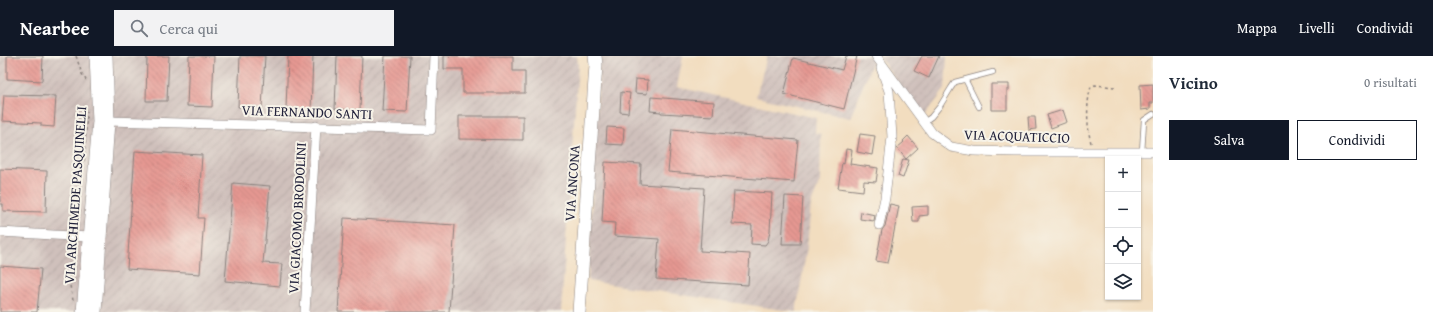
<!DOCTYPE html>
<html lang="it">
<head>
<meta charset="utf-8">
<style>
	body { margin:0; font-family:"Gentium Book Plus",serif; background:#f2f2f3; color:#1f2937 }
	.controls { position:absolute; right:12px; bottom:12px; display:grid; overflow:hidden; border-radius:0px; box-shadow:0 1px 3px #0004 }
	.controls button { width:36px; height:36px; display:grid; place-items:center; padding:0; border:0; border-bottom:1px solid #e0e1e3; background:#fff; color:#1f2937; font:20px sans-serif }
	.list { margin:0; padding:0; list-style:none }
	h2 { display:flex; justify-content:space-between; align-items:center; height:52px; margin:0; padding:0 16px; font-size:17px }
	h2 small { font-size:13px; font-weight:400; color:#747a83 }
	.actions { display:flex; gap:8px; padding:12px 16px }
	.actions a { flex:1; padding:9px 0; border:1px solid #111827; border-radius:0px; text-align:center; font-size:14px; color:#111827 }
	.actions .main { background:#111827; color:#fff }
	.icon { flex:none; width:22px; height:22px; fill:none; stroke:currentColor; stroke-width:2; stroke-linecap:round; stroke-linejoin:round }
	.map { position:relative; flex:none; width:1153px; height:256px; overflow:hidden }
	header { display:flex; align-items:center; gap:24px; box-sizing:border-box; height:56px; padding:0 20px; background:#111827; color:#fff }
	header strong { font-size:19px }
	nav { display:flex; gap:22px; margin-inline-start:auto; font-size:14px }
	.search { width:280px; height:36px; background:#f2f2f3; display:flex; align-items:center; gap:10px; box-sizing:border-box; padding:0 14px; border-radius:0px; color:#747a83; font-size:15px }
	main { display:flex }
	aside { flex:1; background:#fff }
	.map>svg:first-child { display:block }
	.industrial { fill:url(#industrial-furrows) }
	.building { fill:url(#building-back-hatch) }
	.lines { fill:none; stroke-linecap:round; stroke-linejoin:round }
	.lane-casing { stroke:#8a807d; stroke-width:6 }
	.street-casing { stroke:#8a807d; stroke-width:10 }
	.secondary-casing { stroke:#8a807d; stroke-width:14 }
	.path { stroke:#8a807d; stroke-width:1.5; stroke-dasharray:3 3; stroke-linecap:butt }
	.lane { stroke:#fff; stroke-width:4.5 }
	.street { stroke:#fff; stroke-width:9 }
	.secondary { stroke:#fff; stroke-width:13 }
	.labels { text-anchor:middle; dominant-baseline:central; stroke-width:4; stroke-linejoin:round; paint-order:stroke }
	.street-label { font-size:14px; fill:#22223b; stroke:#f7f3e8 }
</style>
</head>
<body>
<header>
<strong>Nearbee</strong>
<div class="search"><svg class="icon" aria-label="search" viewBox="0 0 24 24"><circle cx="10" cy="10" r="6"/><path d="M15 15l6 6"/></svg>Cerca qui</div>
<nav><a>Mappa</a><a>Livelli</a><a>Condividi</a></nav>
</header>
<main>
<div class="map">
<svg width="1153" height="256" viewBox="0 0 1153 256">
	<defs>
		<pattern id="industrial-furrows" width="10" height="10" patternUnits="userSpaceOnUse"><rect width="10" height="10" fill="#cfc0bb"/><path d="M-1 1l2-2M0 10L10 0M9 11l2-2" fill="none" stroke="#b1a5a2"/></pattern>
		<pattern id="building-back-hatch" width="6" height="6" patternUnits="userSpaceOnUse"><rect width="6" height="6" fill="#e69892"/><path d="M-1 5l2 2M0 0l6 6M5-1l2 2" fill="none" stroke="#ba7c78"/></pattern>
	</defs>
	<rect width="100%" height="100%" fill="#f7f3e8"/>
	<filter id="ink" filterUnits="userSpaceOnUse"><feTurbulence type="fractalNoise" baseFrequency=".025" numOctaves="2"/><feDisplacementMap in="SourceGraphic" scale="8" xChannelSelector="R" yChannelSelector="G"/><feConvolveMatrix kernelMatrix="1 2 1 2 8 2 1 2 1" color-interpolation-filters="sRGB"/></filter>
	<filter id="wash" filterUnits="userSpaceOnUse"><feTurbulence type="fractalNoise" baseFrequency=".012" numOctaves="4" result="noise"/><feDisplacementMap in="SourceGraphic" scale="16" xChannelSelector="R" yChannelSelector="G"/><feGaussianBlur stdDeviation="0.9" result="paint"/><feColorMatrix in="noise" values="0 0 0 0 0 0 0 0 0 0 0 0 0 0 0 0 0 1.4 0 .05"/><feComposite in="paint" operator="in"/></filter>
	<g filter="url(#wash)">
		<rect width="100%" height="100%" fill="#f2ddbf"/>
		<path class="industrial" d="M 0,0 L 577,0 L 578,9 L 561,256 L 0,256 Z
			M 600,0 L 683,0 L 677,31 L 816,62 L 815,77 L 821,78 L 820,125 L 811,148 L 807,191 L 796,256 L 588,225 Z
			M 767,0 L 875,0 L 850,62 L 756,41 Z
			M 879,0 L 947,0 L 945,33 L 923,62 Z"/>
		<g id="blocks">
			<path class="building" d="M 7,0 L 43,0 L 42,25 L 7,23 Z
				M 147,0 L 169,0 L 167,45 L 146,45 Z
				M 189,0 L 214,0 L 212,51 L 187,50 Z
				M 240,0 L 265,0 L 262,52 L 238,51 Z
				M 288,0 L 313,0 L 311,54 L 286,52 Z
				M 337,0 L 362,0 L 360,54 L 335,53 Z
				M 385,0 L 410,0 L 407,56 L 382,55 Z
				M 444,0 L 513,0 L 513,15 L 525,15 L 525,37 L 463,37 L 463,13 L 444,13 Z
				M 846,0 L 857,0 L 844,53 L 784,38 L 793,2 L 842,14 Z
				M 922,0 L 939,0 L 929,22 L 914,15 Z
				M 636,23 L 648,24 L 647,38 L 635,37 Z
				M 991,28 L 1009,28 L 1009,34 L 1007,34 L 1007,54 L 991,54 Z
				M 1153,28 L 1153,47 L 1150,47 L 1150,53 L 1141,54 L 1140,29 Z
				M 621,36 L 630,37 L 628,57 L 620,56 Z
				M 4,39 L 56,40 L 54,71 L 41,70 L 41,67 L 2,65 Z
				M 651,41 L 714,46 L 713,60 L 661,57 L 661,56 L 650,55 Z
				M 1063,54 L 1067,66 L 1051,72 L 1047,59 Z
				M 459,60 L 523,60 L 523,84 L 459,83 Z
				M 1028,61 L 1035,61 L 1036,73 L 1029,74 Z
				M 607,71 L 624,72 L 623,89 L 606,88 Z
				M 672,73 L 798,84 L 794,126 L 668,116 Z
				M 860,78 L 875,80 L 872,99 L 857,96 Z
				M 908,80 L 918,92 L 906,103 L 897,92 L 904,86 L 903,85 Z
				M 846,93 L 852,94 L 850,108 L 878,112 L 876,126 L 864,125 L 863,135 L 838,132 L 842,107 L 844,108 Z
				M 135,95 L 202,99 L 198,162 L 204,162 L 200,218 L 127,213 Z
				M 903,103 L 909,104 L 903,122 L 898,120 Z
				M 605,106 L 641,108 L 640,128 L 704,132 L 700,195 L 750,198 L 748,229 L 656,223 L 659,183 L 614,180 L 615,167 L 602,166 Z
				M 0,113 L 47,115 L 46,156 L 3,155 L 3,148 L 0,148 Z
				M 233,127 L 270,130 L 263,207 L 282,208 L 280,230 L 225,225 Z
				M 734,135 L 772,137 L 770,175 L 768,185 L 765,189 L 751,188 L 752,169 L 732,168 Z
				M 785,140 L 803,141 L 800,188 L 782,188 Z
				M 890,148 L 899,150 L 888,207 L 876,205 L 882,174 L 885,170 Z
				M 928,150 L 928,159 L 919,160 L 919,166 L 913,166 L 912,151 Z
				M 861,156 L 875,159 L 874,165 L 860,163 Z
				M 344,162 L 455,169 L 449,256 L 338,256 Z
				M 0,210 L 41,213 L 37,256 L 0,256 Z"/>
		</g>
	</g>
	<g filter="url(#ink)">
		<use href="#blocks" fill-opacity="0" stroke="#8a807d" stroke-width="1"/>
		<g class="lines">
			<g class="lane-casing">
				<path id="lane" d="M 966,25 L 979,51
					M 924,66 L 931,61 L 940,50 L 951,32 L 955,26 L 993,16
					M 1142,96 L 1144,64 L 1153,58"/>
			</g>
			<g class="street-casing">
				<path id="street" d="M 876,0 L 932,77 L 951,91 L 974,95 L 1015,96 L 1153,96
					M 108,65 L 431,74 L 434,0
					M 879,169 L 885,142 L 892,81 L 889,35 L 881,12
					M 0,176 L 89,181
					M 305,256 L 316,70"/>
			</g>
			<g class="secondary-casing">
				<path id="secondary" d="M 83,256 L 99,65 L 96,0
					M 95,256 L 108,65 L 106,0
					M 579,256 L 596,9 L 595,0"/>
			</g>
			<path class="path" d="M 76,0 L 82,18 L 86,24
				M 1091,87 C 1087,72 1086,46 1091,31 L 1095,29 L 1115,31
				M 84,105 L 87,55
				M 72,173 L 81,152
				M 71,188 L 69,225 L 73,244"/>
			<use href="#lane" class="lane"/>
			<use href="#street" class="street"/>
			<use href="#secondary" class="secondary"/>
		</g>
	</g>
	<g class="labels">
		<g class="street-label">
			<text transform="translate(307 56) rotate(2)">VIA FERNANDO SANTI</text>
			<text transform="translate(1017 80) rotate(2)">VIA ACQUATICCIO</text>
			<text transform="translate(572 127) rotate(-86)">VIA ANCONA</text>
			<text transform="translate(75 139) rotate(-86)">VIA ARCHIMEDE PASQUINELLI</text>
			<text transform="translate(297 162) rotate(-87)">VIA GIACOMO BRODOLINI</text>
		</g>
	</g>
</svg>
<div class="controls">
<button>+</button>
<button>−</button>
<button><svg class="icon" aria-label="locate" viewBox="0 0 24 24"><circle cx="12" cy="12" r="6"/><path d="M12 2v4M12 18v4M2 12h4M18 12h4"/></svg></button>
<button><svg class="icon" aria-label="layers" viewBox="0 0 24 24"><path d="M12 4l9 5-9 5-9-5zM3 14l9 5 9-5"/></svg></button>
</div>
</div>
<aside>
<h2>Vicino<small>0 risultati</small></h2>
<ul class="list">
</ul>
<div class="actions"><a class="main">Salva</a><a>Condividi</a></div>
</aside>
</main>
</body>
</html>
